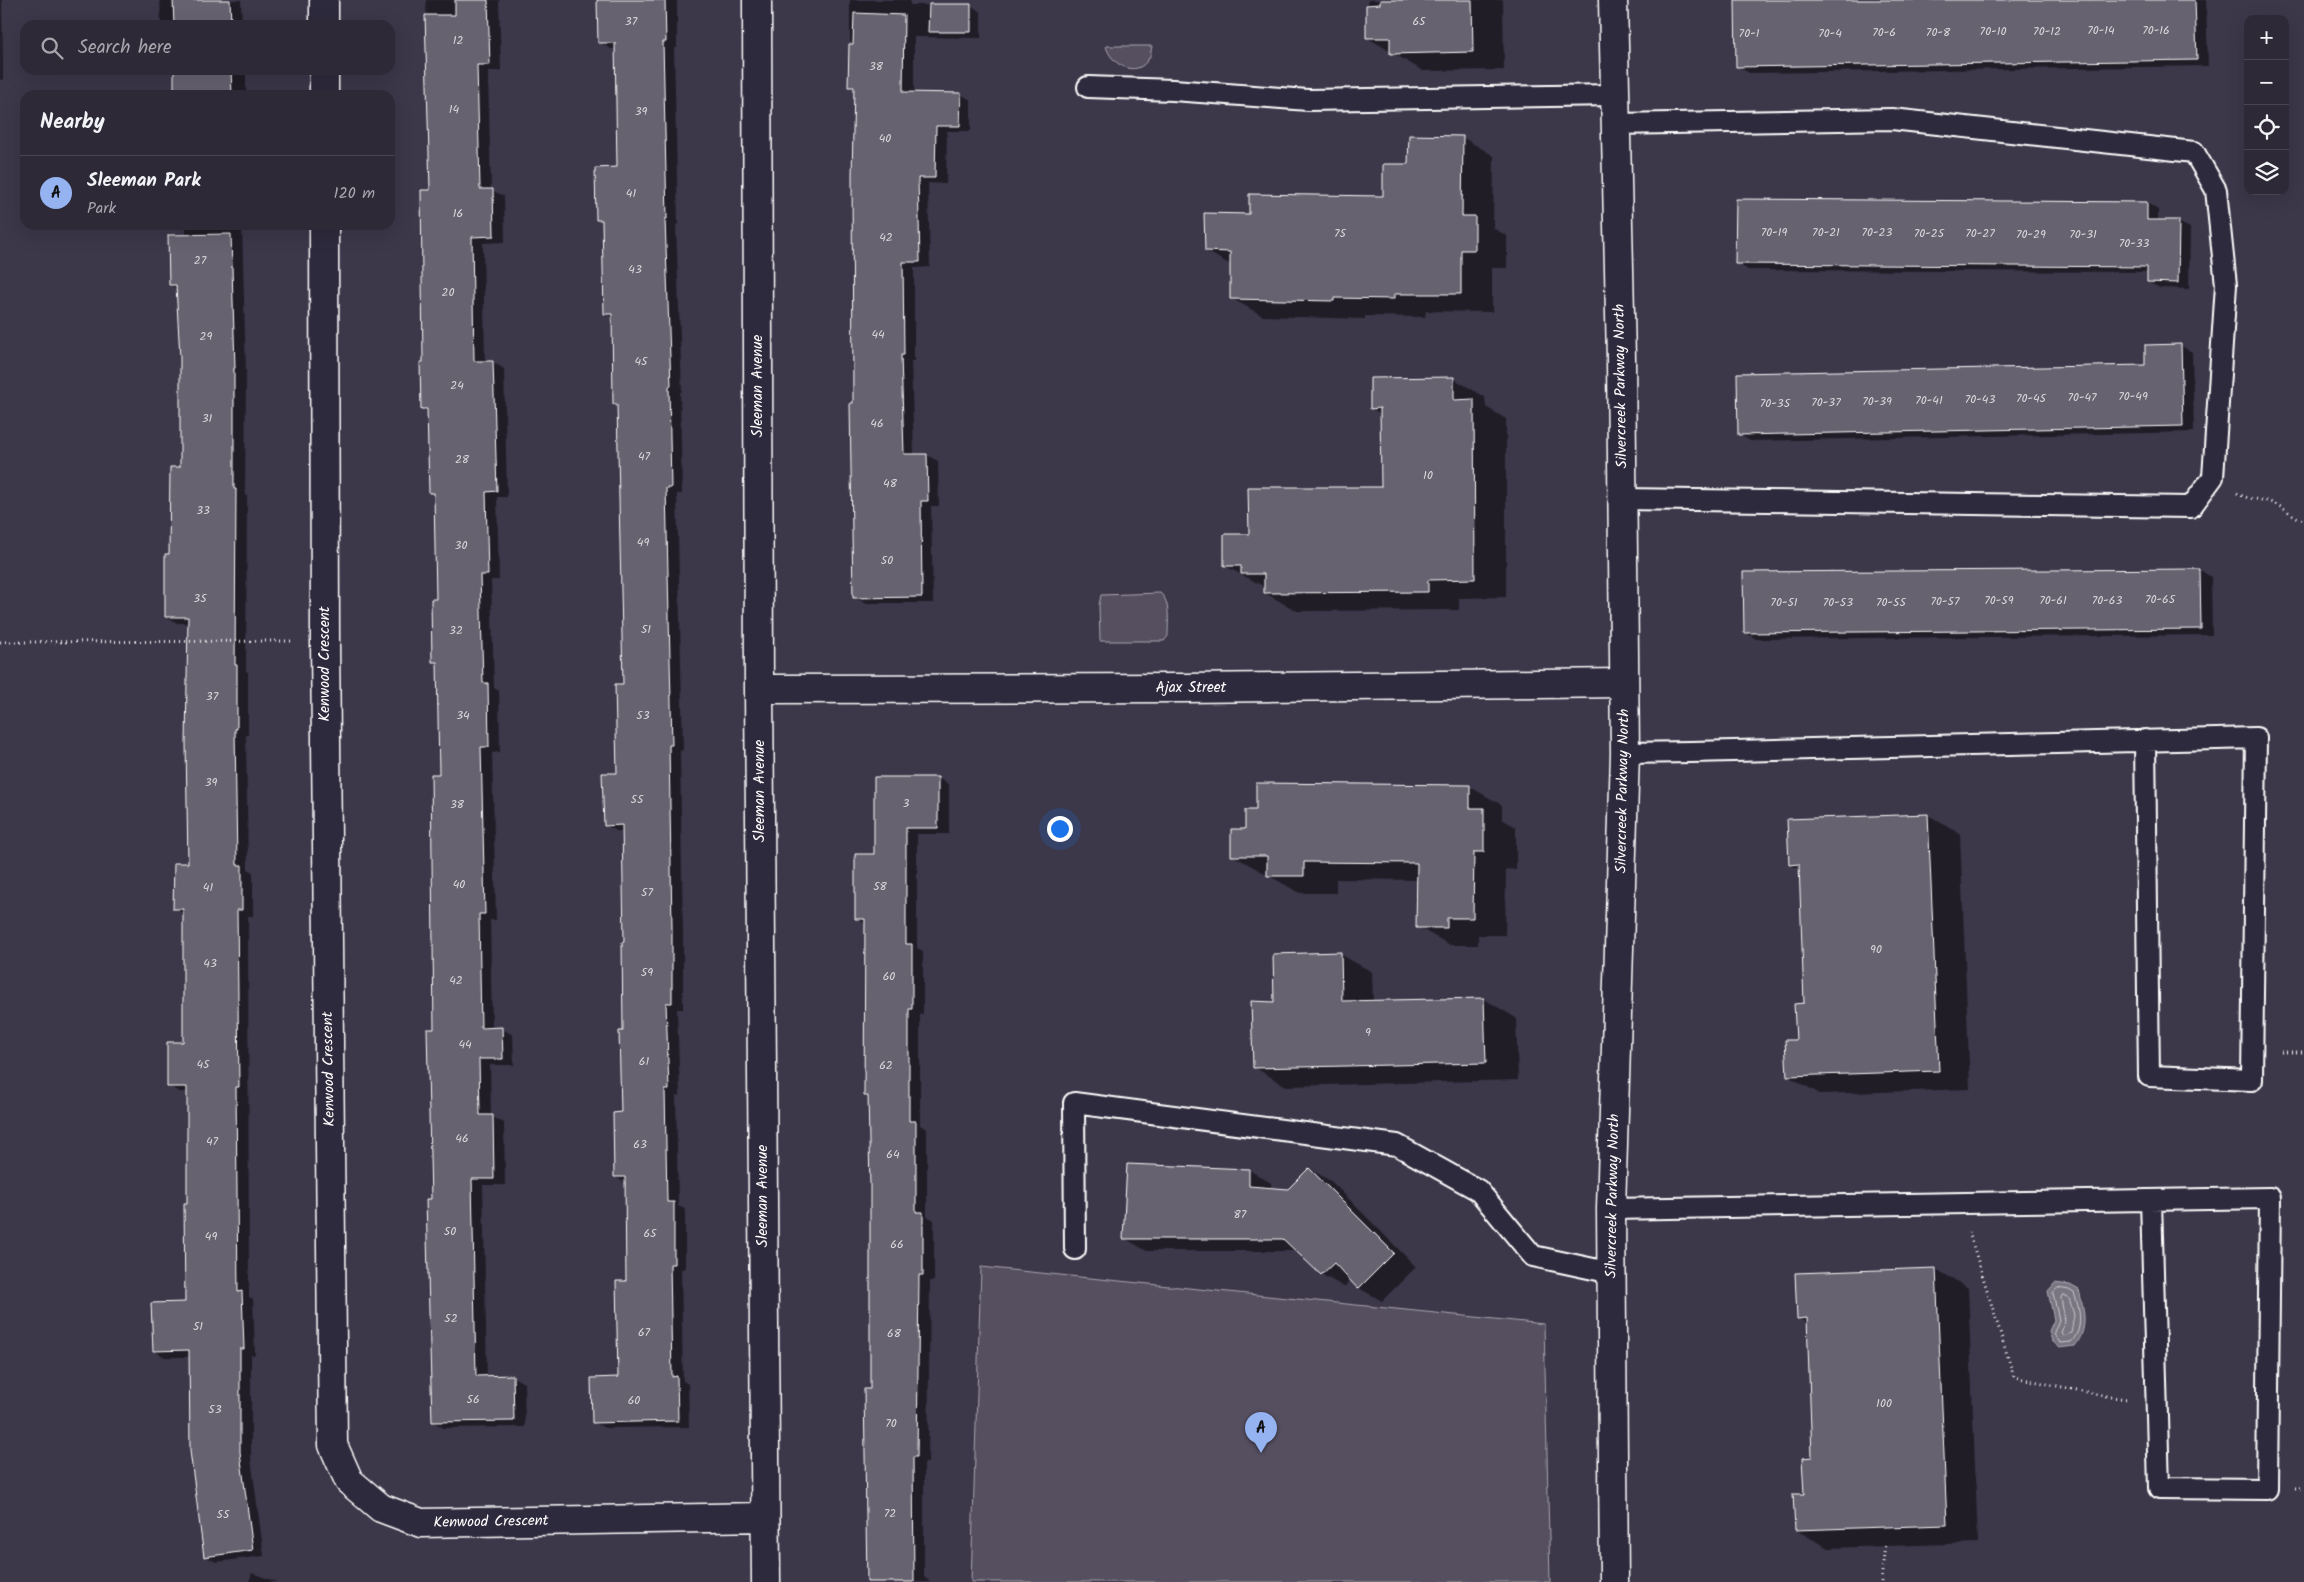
<!DOCTYPE html>
<html lang="en">
<head>
<meta charset="utf-8">
<style>
	body { margin:0; font-family:Kalam,sans-serif; background:#393542; color:#f1f3f6 }
	.controls { position:absolute; right:15px; top:15px; display:grid; overflow:hidden; border-radius:10px; box-shadow:0 5px 20px #0002 }
	.controls button { width:45px; height:45px; display:grid; place-items:center; padding:0; border:0; border-bottom:1px solid #484552; background:#2d2937; color:#f1f3f6; font:25px sans-serif }
	.you { position:absolute; left:1059px; top:828px; width:18px; height:18px; margin:-12px; border:4px solid #fff; border-radius:50%; background:#1a73e8; box-shadow:0 0 0 8px #1a73e833 }
	.badge { display:grid; place-items:center; width:32px; height:32px; border-radius:50%; background:#95b2f1; color:#111; font-size:16px; font-weight:700 }
	.pin { position:absolute; translate:-50% -41px; filter:drop-shadow(0 1px 2px #0008) }
	.pin::after { content:''; position:absolute; top:26px; width:18px; height:15px; background:inherit; clip-path:polygon(0 0,100% 0,50% 100%) }
	.list { margin:0; padding:0; list-style:none }
	h2 { display:flex; justify-content:space-between; align-items:center; height:65px; margin:0; padding:0 20px; font-size:21px }
	h2 small { font-size:16px; font-weight:400; color:#a7a6ad }
	.list li { display:grid; grid-template-columns:32px 1fr auto; gap:15px; align-items:center; box-sizing:border-box; height:75px; padding:0 20px; border-top:1px solid #484552 }
	.list b { display:block; font-size:19px; white-space:nowrap }
	.list p { margin:0; font-size:16px; white-space:nowrap; color:#a7a6ad }
	.list em { font-size:16px; font-style:normal; color:#a7a6ad }
	.icon { flex:none; width:28px; height:28px; fill:none; stroke:currentColor; stroke-width:2; stroke-linecap:round; stroke-linejoin:round }
	.map { position:relative; flex:none; width:2304px; height:1582px; overflow:hidden }
	.search { position:absolute; background:#2d2937; box-shadow:0 5px 20px #0002; left:20px; top:20px; width:375px; height:55px; display:flex; align-items:center; gap:12px; box-sizing:border-box; padding:0 18px; border-radius:15px; color:#a7a6ad; font-size:19px }
	.panel { position:absolute; background:#2d2937; box-shadow:0 5px 20px #0002; left:20px; top:90px; width:375px; height:140px; border-radius:15px }
	.map>svg:first-child { display:block }
	.green { fill:#555060; stroke:#aaa8b0 }
	.water { fill:#797682; stroke:#afadb4 }
	.shadow { fill:#0007 }
	.lines { fill:none; stroke-linecap:round; stroke-linejoin:round }
	.shore { stroke:#c9c8cd; stroke-width:1 }
	.building { fill:#666270; stroke:#fff }
	.service-casing { stroke:#fff; stroke-width:24 }
	.minor-casing { stroke:#fff; stroke-width:31 }
	.secondary-casing { stroke:#fff; stroke-width:31 }
	.path { stroke:#fff; stroke-width:3; stroke-dasharray:1 4; stroke-linecap:butt }
	.service { stroke:#2f2a3d; stroke-width:20 }
	.minor { stroke:#2f2a3d; stroke-width:28 }
	.secondary { stroke:#2f2a3d; stroke-width:28 }
	.labels { text-anchor:middle; dominant-baseline:central; stroke-width:4; stroke-linejoin:round; paint-order:stroke }
	.number-label { font-size:12px; fill:#d9d8db }
	.street-label { font-size:15px; fill:#fff; stroke:#2f2a3d }
</style>
</head>
<body>
<div class="map">
<svg width="2304" height="1582" viewBox="0 0 2304 1582">
	<rect width="100%" height="100%" fill="#3c3749"/>
	<filter id="ink" filterUnits="userSpaceOnUse"><feTurbulence type="fractalNoise" baseFrequency=".02" numOctaves="2"/><feDisplacementMap in="SourceGraphic" scale="10" xChannelSelector="R" yChannelSelector="G"/><feConvolveMatrix kernelMatrix="1 2 1 2 8 2 1 2 1" color-interpolation-filters="sRGB"/></filter>
	<g filter="url(#ink)">
		<path class="green" d="M 1106,46 L 1152,46 C 1151,50 1151,55 1149,58 C 1137,80 1110,64 1106,46 Z
			M 1160,593 C 1171,601 1168,624 1168,636 L 1164,641 L 1100,641 L 1099,605 L 1101,595 Z
			M 981,1267 L 1544,1324 L 1550,1582 L 971,1582 Z"/>
		<path class="water" d="M 2055,1283 L 2070,1285 L 2079,1290 C 2084,1310 2089,1328 2075,1346 L 2060,1348 L 2052,1341 L 2049,1331 L 2054,1320 L 2048,1291 Z"/>
		<path class="shadow" d="M 0,0 L 2,0 L 3,80 L 0,80 Z
			M 160,0 L 241,0 L 242,25 L 161,25 Z
			M 426,0 L 499,0 L 501,71 L 488,71 L 491,190 L 504,196 L 505,242 L 483,243 L 485,362 L 493,362 L 504,369 L 507,497 L 497,497 L 499,580 L 491,580 L 494,688 L 499,691 L 500,752 L 492,753 L 496,920 L 490,920 L 492,1029 L 502,1029 L 513,1035 L 514,1065 L 490,1065 L 491,1116 L 504,1123 L 505,1185 L 483,1185 L 487,1377 L 513,1377 L 524,1383 L 525,1427 L 444,1428 L 433,1422 L 432,1200 L 440,775 L 438,664 L 433,661 L 437,600 L 435,495 L 430,492 L 429,412 L 422,409 L 432,191 Z
			M 598,0 L 677,0 L 677,48 L 674,48 L 678,224 L 676,225 L 682,392 L 680,392 L 682,494 L 677,494 L 683,750 L 680,751 L 683,935 L 683,1009 L 677,1009 L 680,1096 L 676,1096 L 678,1206 L 685,1209 L 685,1269 L 681,1269 L 683,1381 L 688,1384 L 689,1427 L 605,1428 L 593,1422 L 619,1379 L 627,1282 L 626,1183 L 615,1177 L 622,1114 L 625,1032 L 623,831 L 616,831 L 605,825 L 618,774 L 624,686 L 619,406 L 615,404 L 613,318 L 605,313 L 604,223 L 597,219 L 618,168 L 616,49 L 611,49 L 599,42 Z
			M 850,0 L 910,0 L 910,5 L 970,5 L 981,12 L 981,38 L 914,37 L 914,93 L 960,94 L 971,100 L 971,131 L 947,131 L 946,184 L 928,183 L 930,267 L 914,268 L 914,361 L 911,361 L 914,455 L 927,455 L 938,461 L 939,506 L 931,506 L 933,603 L 865,603 L 854,597 L 855,90 L 850,86 Z
			M 1368,0 L 1503,0 L 1504,70 L 1423,71 L 1368,38 Z
			M 1736,0 L 2206,0 L 2208,66 L 1749,73 L 1737,66 Z
			M 175,70 L 246,70 L 246,95 L 176,95 Z
			M 1462,137 L 1494,156 L 1493,228 L 1507,236 L 1507,268 L 1492,268 L 1492,312 L 1426,311 L 1425,317 L 1365,316 L 1365,319 L 1263,316 L 1231,298 L 1231,265 L 1206,251 L 1250,215 L 1385,197 L 1410,165 Z
			M 2147,203 L 2158,210 L 2158,221 L 2178,222 L 2190,228 L 2189,289 L 2160,288 L 2148,282 L 2148,272 L 1748,270 L 1737,263 Z
			M 186,225 L 242,225 L 246,374 L 245,495 L 247,496 L 246,671 L 248,672 L 248,735 L 246,735 L 248,869 L 253,873 L 253,916 L 248,916 L 249,1297 L 253,1299 L 255,1355 L 251,1355 L 251,1459 L 264,1556 L 216,1562 L 205,1556 L 190,1357 L 165,1357 L 154,1351 L 186,1303 L 188,1092 L 180,1092 L 168,1086 L 184,1043 L 184,914 L 175,908 L 189,865 L 189,623 L 177,623 L 166,616 L 181,468 L 181,358 L 177,289 L 170,285 L 186,236 Z
			M 2181,346 L 2192,352 L 2194,432 L 1750,441 L 1739,434 L 2146,366 Z
			M 1454,379 L 1485,397 L 1486,407 L 1506,419 L 1506,597 L 1459,598 L 1459,610 L 1297,611 L 1265,593 L 1265,587 L 1225,566 L 1250,536 L 1382,488 L 1381,414 L 1371,408 Z
			M 2200,570 L 2211,577 L 2212,635 L 1756,639 L 1745,632 Z
			M 938,778 L 949,785 L 949,834 L 917,834 L 917,948 L 923,951 L 923,1014 L 920,1014 L 920,1125 L 927,1129 L 927,1216 L 934,1220 L 934,1281 L 930,1281 L 928,1463 L 924,1463 L 924,1577 L 930,1582 L 868,1582 L 871,1390 L 870,1099 L 865,1096 L 866,924 L 856,918 L 875,855 Z
			M 1470,787 L 1502,805 L 1502,819 L 1516,827 L 1516,870 L 1506,869 L 1505,935 L 1478,935 L 1478,945 L 1450,945 L 1418,927 L 1418,880 L 1336,879 L 1336,893 L 1300,893 L 1232,855 L 1246,830 Z
			M 1928,815 L 1960,834 L 1970,1089 L 1820,1094 L 1788,1076 L 1805,1004 L 1801,870 L 1790,864 Z
			M 1340,954 L 1372,972 L 1373,1002 L 1484,999 L 1516,1018 L 1518,1080 L 1286,1086 L 1254,1067 L 1275,1003 Z
			M 1310,1169 L 1332,1182 L 1416,1267 L 1382,1301 L 1359,1288 L 1351,1280 L 1344,1287 L 1321,1274 L 1297,1251 L 1147,1251 L 1124,1238 L 1249,1170 L 1271,1183 L 1271,1189 L 1288,1191 Z
			M 1936,1269 L 1968,1288 L 1978,1543 L 1828,1548 L 1796,1530 L 1813,1458 L 1809,1324 L 1799,1318 L 1797,1274 Z
			M 252,1573 L 277,1582 L 249,1582 Z"/>
		<g class="lines">
			<path class="shore" d="M 2058,1288 L 2069,1290 L 2074,1293 C 2080,1309 2084,1329 2071,1342 L 2061,1343 L 2056,1338 L 2054,1332 L 2059,1320 L 2053,1293 Z
				M 2063,1295 L 2069,1298 L 2074,1315 L 2071,1333 L 2064,1336 L 2061,1333 L 2065,1321 L 2061,1298 Z"/>
		</g>
		<path class="building" d="M 173,0 L 230,0 L 231,25 L 174,25 Z
			M 455,0 L 488,0 L 490,65 L 477,65 L 480,189 L 493,189 L 494,236 L 472,237 L 474,361 L 493,361 L 497,491 L 486,492 L 488,575 L 480,575 L 483,683 L 488,683 L 489,747 L 481,747 L 485,914 L 479,914 L 481,1028 L 502,1027 L 503,1059 L 479,1059 L 480,1115 L 493,1115 L 494,1179 L 472,1179 L 476,1376 L 513,1375 L 514,1421 L 432,1422 L 426,1199 L 431,1199 L 427,1029 L 434,1029 L 431,774 L 439,774 L 437,662 L 432,662 L 431,599 L 436,599 L 434,493 L 429,493 L 427,409 L 421,409 L 420,362 L 423,362 L 421,190 L 430,190 L 425,15 L 455,15 Z
			M 597,0 L 665,0 L 666,42 L 663,42 L 667,219 L 665,219 L 671,386 L 669,386 L 671,488 L 666,488 L 672,745 L 669,745 L 672,928 L 672,1003 L 666,1003 L 669,1090 L 665,1090 L 667,1202 L 674,1202 L 674,1264 L 670,1264 L 672,1377 L 677,1376 L 678,1421 L 592,1423 L 591,1378 L 618,1377 L 616,1281 L 626,1281 L 625,1177 L 614,1177 L 613,1113 L 621,1112 L 619,1031 L 623,1031 L 622,942 L 624,942 L 622,825 L 604,826 L 602,773 L 617,773 L 615,684 L 623,684 L 617,404 L 613,404 L 612,314 L 604,314 L 602,220 L 596,220 L 595,168 L 617,167 L 615,43 L 598,43 Z
			M 1380,0 L 1472,0 L 1473,52 L 1390,54 L 1390,38 L 1366,38 L 1366,5 L 1380,4 Z
			M 1735,0 L 2195,0 L 2197,60 L 1736,67 Z
			M 929,4 L 971,4 L 971,32 L 928,32 Z
			M 854,13 L 904,15 L 903,92 L 961,93 L 960,126 L 936,126 L 935,178 L 918,178 L 920,262 L 903,262 L 904,355 L 901,355 L 904,454 L 927,454 L 928,501 L 921,501 L 922,597 L 853,598 L 850,403 L 853,403 L 852,175 L 854,87 L 848,87 L 849,44 L 853,44 Z
			M 174,70 L 231,70 L 232,95 L 174,95 Z
			M 1409,135 L 1463,136 L 1462,216 L 1475,216 L 1475,250 L 1461,250 L 1461,294 L 1394,294 L 1394,299 L 1334,298 L 1334,301 L 1230,299 L 1230,252 L 1205,251 L 1204,213 L 1249,214 L 1249,194 L 1383,196 L 1383,164 L 1408,164 Z
			M 1736,199 L 2147,202 L 2147,220 L 2179,220 L 2178,283 L 2147,282 L 2147,267 L 1735,264 Z
			M 231,234 L 235,368 L 234,368 L 234,489 L 236,489 L 235,665 L 237,665 L 237,729 L 235,729 L 237,865 L 242,865 L 242,910 L 237,910 L 239,1087 L 236,1087 L 238,1292 L 242,1291 L 244,1349 L 240,1349 L 240,1452 L 253,1550 L 204,1557 L 190,1451 L 189,1350 L 153,1351 L 151,1303 L 185,1302 L 184,1203 L 187,1203 L 187,1087 L 167,1087 L 167,1042 L 183,1042 L 183,909 L 173,909 L 174,863 L 188,863 L 186,744 L 188,617 L 165,617 L 165,554 L 169,554 L 170,467 L 180,467 L 180,358 L 176,285 L 169,285 L 168,235 Z
			M 2181,344 L 2183,426 L 1738,435 L 1737,373 L 2145,365 L 2145,345 Z
			M 1454,377 L 1454,400 L 1474,399 L 1475,579 L 1428,580 L 1428,592 L 1264,593 L 1264,574 L 1241,574 L 1241,566 L 1224,566 L 1224,534 L 1249,534 L 1248,487 L 1381,487 L 1380,408 L 1370,409 L 1370,378 Z
			M 2200,569 L 2201,629 L 1744,633 L 1743,572 Z
			M 874,777 L 938,777 L 938,828 L 906,828 L 906,944 L 912,944 L 912,1009 L 909,1009 L 909,1121 L 916,1121 L 916,1212 L 923,1212 L 923,1275 L 919,1275 L 917,1457 L 913,1457 L 914,1582 L 867,1582 L 864,1389 L 870,1389 L 870,1186 L 868,1096 L 864,1096 L 865,919 L 855,919 L 855,854 L 874,854 Z
			M 1256,783 L 1470,785 L 1470,808 L 1484,808 L 1484,852 L 1474,852 L 1473,918 L 1447,918 L 1447,928 L 1416,928 L 1417,863 L 1304,862 L 1304,876 L 1267,876 L 1267,856 L 1231,856 L 1231,829 L 1245,829 L 1245,810 L 1256,810 Z
			M 1928,814 L 1939,1071 L 1787,1076 L 1785,1040 L 1796,1040 L 1794,1004 L 1804,1003 L 1799,864 L 1789,865 L 1787,819 Z
			M 1341,952 L 1342,1001 L 1484,998 L 1486,1063 L 1253,1068 L 1251,1001 L 1274,1002 L 1273,954 Z
			M 1127,1164 L 1249,1169 L 1249,1186 L 1288,1189 L 1309,1168 L 1394,1253 L 1358,1289 L 1334,1263 L 1321,1275 L 1283,1239 L 1123,1239 Z
			M 1936,1268 L 1947,1525 L 1795,1530 L 1793,1494 L 1804,1494 L 1802,1458 L 1812,1457 L 1807,1318 L 1797,1319 L 1795,1273 Z"/>
		<g class="lines">
			<g class="service-casing">
				<path id="service" d="M 1088,87 L 1173,90 L 1308,100 L 1615,95
					M 1615,124 L 1892,119 L 2194,152 L 2216,190 L 2226,285 L 2213,477 L 2191,507 L 1622,499
					M 1625,753 L 1691,752 L 2256,738 L 2252,1080 L 2149,1076 L 2145,740
					M 1611,1209 L 2270,1198 L 2267,1489 L 2159,1488 L 2151,1200
					M 1075,1249 L 1074,1103 L 1397,1145 L 1478,1190 L 1533,1256 L 1612,1273"/>
			</g>
			<g class="minor-casing">
				<path id="minor" d="M 324,0 L 324,25
					M 757,0 L 759,689 L 766,1582
					M 324,70 L 324,95
					M 324,225 L 325,641 L 333,1445 L 349,1481 L 381,1508 L 421,1523 L 765,1517
					M 759,689 L 1184,688 L 1623,683"/>
			</g>
			<g class="secondary-casing">
				<path id="secondary" d="M 1613,0 L 1621,359 L 1625,753 L 1611,1209 L 1614,1582"/>
			</g>
			<path class="path" d="M 2237,493 C 2249,501 2263,498 2275,504 C 2286,509 2293,517 2304,520
				M 0,642 L 292,641
				M 2281,1052 L 2304,1052
				M 1969,1232 L 2014,1377 L 2111,1397 L 2128,1399
				M 2295,1487 L 2304,1487
				M 1881,1582 L 1885,1544"/>
			<use href="#service" class="service"/>
			<use href="#minor" class="minor"/>
			<use href="#secondary" class="secondary"/>
		</g>
	</g>
	<g class="labels">
		<g class="number-label">
			<text x="631" y="21">37</text>
			<text x="1419" y="21">65</text>
			<text x="2101" y="30">70-14</text>
			<text x="2156" y="30">70-16</text>
			<text x="1993" y="31">70-10</text>
			<text x="2047" y="31">70-12</text>
			<text x="1884" y="32">70-6</text>
			<text x="1938" y="32">70-8</text>
			<text x="1749" y="33">70-1</text>
			<text x="1830" y="33">70-4</text>
			<text x="458" y="40">12</text>
			<text x="876" y="66">38</text>
			<text x="454" y="109">14</text>
			<text x="641" y="111">39</text>
			<text x="885" y="138">40</text>
			<text x="631" y="193">41</text>
			<text x="458" y="213">16</text>
			<text x="1774" y="232">70-19</text>
			<text x="1826" y="232">70-21</text>
			<text x="1877" y="232">70-23</text>
			<text x="1340" y="233">75</text>
			<text x="1929" y="233">70-25</text>
			<text x="1980" y="233">70-27</text>
			<text x="2031" y="234">70-29</text>
			<text x="2083" y="234">70-31</text>
			<text x="886" y="237">42</text>
			<text x="2134" y="243">70-33</text>
			<text x="200" y="260">27</text>
			<text x="635" y="269">43</text>
			<text x="448" y="292">20</text>
			<text x="878" y="334">44</text>
			<text x="206" y="336">29</text>
			<text x="641" y="361">45</text>
			<text x="457" y="385">24</text>
			<text x="2133" y="396">70-49</text>
			<text x="2082" y="397">70-47</text>
			<text x="2031" y="398">70-45</text>
			<text x="1980" y="399">70-43</text>
			<text x="1929" y="400">70-41</text>
			<text x="1877" y="401">70-39</text>
			<text x="1826" y="402">70-37</text>
			<text x="1775" y="403">70-35</text>
			<text x="207" y="418">31</text>
			<text x="877" y="423">46</text>
			<text x="644" y="456">47</text>
			<text x="462" y="459">28</text>
			<text x="1428" y="475">10</text>
			<text x="890" y="483">48</text>
			<text x="203" y="510">33</text>
			<text x="643" y="542">49</text>
			<text x="461" y="545">30</text>
			<text x="887" y="560">50</text>
			<text x="200" y="598">35</text>
			<text x="2160" y="599">70-65</text>
			<text x="1999" y="600">70-59</text>
			<text x="2053" y="600">70-61</text>
			<text x="2107" y="600">70-63</text>
			<text x="1945" y="601">70-57</text>
			<text x="1784" y="602">70-51</text>
			<text x="1838" y="602">70-53</text>
			<text x="1891" y="602">70-55</text>
			<text x="646" y="629">51</text>
			<text x="456" y="630">32</text>
			<text x="212" y="696">37</text>
			<text x="463" y="715">34</text>
			<text x="643" y="715">53</text>
			<text x="211" y="782">39</text>
			<text x="637" y="799">55</text>
			<text x="906" y="803">3</text>
			<text x="457" y="804">38</text>
			<text x="459" y="884">40</text>
			<text x="880" y="886">58</text>
			<text x="208" y="887">41</text>
			<text x="647" y="892">57</text>
			<text x="1876" y="949">90</text>
			<text x="210" y="963">43</text>
			<text x="647" y="972">59</text>
			<text x="889" y="976">60</text>
			<text x="456" y="980">42</text>
			<text x="1368" y="1032">9</text>
			<text x="465" y="1044">44</text>
			<text x="644" y="1061">61</text>
			<text x="203" y="1064">45</text>
			<text x="886" y="1065">62</text>
			<text x="462" y="1138">46</text>
			<text x="212" y="1141">47</text>
			<text x="640" y="1144">63</text>
			<text x="893" y="1154">64</text>
			<text x="1240" y="1214">87</text>
			<text x="450" y="1231">50</text>
			<text x="650" y="1233">65</text>
			<text x="211" y="1236">49</text>
			<text x="897" y="1244">66</text>
			<text x="451" y="1318">52</text>
			<text x="198" y="1326">51</text>
			<text x="644" y="1332">67</text>
			<text x="894" y="1333">68</text>
			<text x="473" y="1399">56</text>
			<text x="634" y="1400">60</text>
			<text x="1884" y="1403">100</text>
			<text x="215" y="1409">53</text>
			<text x="891" y="1423">70</text>
			<text x="890" y="1513">72</text>
			<text x="223" y="1514">55</text>
		</g>
		<g class="street-label">
			<text transform="translate(758 386) rotate(-90)">Sleeman Avenue</text>
			<text transform="translate(1621 386) rotate(-91)">Silvercreek Parkway North</text>
			<text transform="translate(325 664) rotate(-90)">Kenwood Crescent</text>
			<text x="1191" y="688">Ajax Street</text>
			<text transform="translate(760 791) rotate(-90)">Sleeman Avenue</text>
			<text transform="translate(1623 791) rotate(-89)">Silvercreek Parkway North</text>
			<text transform="translate(329 1069) rotate(-91)">Kenwood Crescent</text>
			<text transform="translate(763 1196) rotate(-90)">Sleeman Avenue</text>
			<text transform="translate(1613 1196) rotate(-89)">Silvercreek Parkway North</text>
			<text transform="translate(491 1522) rotate(-1)">Kenwood Crescent</text>
		</g>
	</g>
</svg>
<div class="controls">
<button>+</button>
<button>−</button>
<button><svg class="icon" aria-label="locate" viewBox="0 0 24 24"><circle cx="12" cy="12" r="6"/><path d="M12 2v4M12 18v4M2 12h4M18 12h4"/></svg></button>
<button><svg class="icon" aria-label="layers" viewBox="0 0 24 24"><path d="M12 4l9 5-9 5-9-5zM3 14l9 5 9-5"/></svg></button>
</div>
<div class="you"></div>
<div class="pin badge" style="left:1261px;top:1453px">A</div>
<div class="search"><svg class="icon" aria-label="search" viewBox="0 0 24 24"><circle cx="10" cy="10" r="6"/><path d="M15 15l6 6"/></svg>Search here</div>
<section class="panel">
<h2>Nearby<small></small></h2>
<ul class="list">
<li><span class="badge">A</span><div><b>Sleeman Park</b><p>Park</p></div><em>120 m</em></li>
</ul>
</section>
</div>
</body>
</html>
